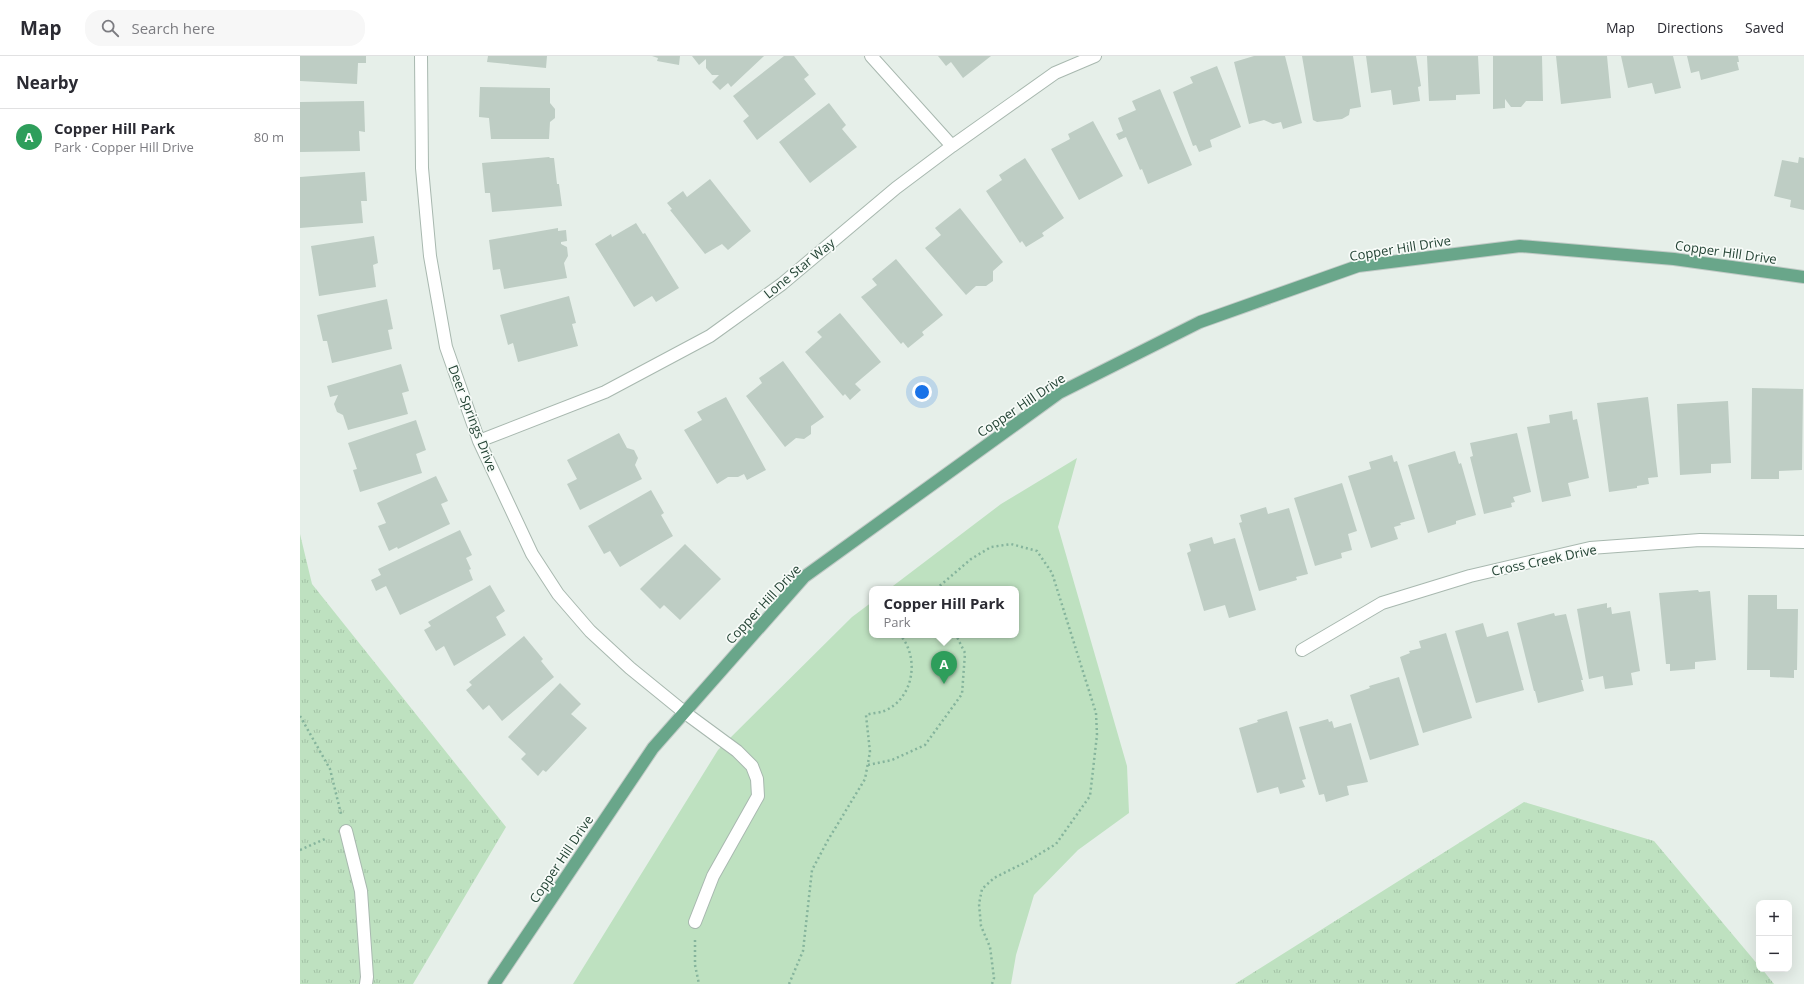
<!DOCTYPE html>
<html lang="en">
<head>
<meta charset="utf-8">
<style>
	body { margin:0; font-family:"Open Sans",sans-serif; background:#f7f7f7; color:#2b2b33 }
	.controls { position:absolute; right:12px; bottom:12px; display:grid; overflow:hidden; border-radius:8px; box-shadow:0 4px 16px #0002 }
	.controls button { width:36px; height:36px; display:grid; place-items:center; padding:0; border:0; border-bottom:1px solid #e1e1e2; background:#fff; color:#2b2b33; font:20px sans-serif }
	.you { position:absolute; left:622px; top:336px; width:14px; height:14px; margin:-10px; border:3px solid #fff; border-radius:50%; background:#1a73e8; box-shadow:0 0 0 6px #1a73e833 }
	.badge { display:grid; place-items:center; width:26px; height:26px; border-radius:50%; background:#f7625c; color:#fff; font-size:13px; font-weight:700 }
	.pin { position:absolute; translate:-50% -33px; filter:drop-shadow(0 1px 2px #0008) }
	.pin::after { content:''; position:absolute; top:21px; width:14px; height:12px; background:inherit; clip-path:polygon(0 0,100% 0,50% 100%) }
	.popup { position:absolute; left:569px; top:530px; width:150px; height:52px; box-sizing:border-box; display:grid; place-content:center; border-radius:8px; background:#fff; filter:drop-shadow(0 1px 3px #0005); font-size:13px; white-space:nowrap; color:#7c7c81 }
	.popup b { font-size:15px; color:#2b2b33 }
	.popup::after { content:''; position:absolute; left:50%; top:100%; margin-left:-8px; border:8px solid transparent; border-top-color:#fff }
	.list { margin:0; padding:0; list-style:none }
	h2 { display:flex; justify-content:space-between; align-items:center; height:52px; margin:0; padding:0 16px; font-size:17px }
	h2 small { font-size:13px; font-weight:400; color:#7c7c81 }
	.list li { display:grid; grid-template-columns:26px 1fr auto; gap:12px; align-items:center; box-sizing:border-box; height:56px; padding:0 16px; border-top:1px solid #e1e1e2 }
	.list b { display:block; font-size:15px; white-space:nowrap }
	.list p { margin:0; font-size:13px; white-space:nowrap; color:#7c7c81 }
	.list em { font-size:13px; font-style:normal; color:#7c7c81 }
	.icon { flex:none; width:22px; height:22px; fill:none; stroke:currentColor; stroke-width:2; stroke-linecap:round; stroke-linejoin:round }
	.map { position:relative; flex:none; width:1504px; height:928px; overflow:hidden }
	header { display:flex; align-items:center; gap:24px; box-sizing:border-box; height:56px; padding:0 20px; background:#fff; border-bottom:1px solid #e1e1e2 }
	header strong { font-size:19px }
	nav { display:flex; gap:22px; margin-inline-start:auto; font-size:14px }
	.search { width:280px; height:36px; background:#f7f7f7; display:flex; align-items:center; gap:10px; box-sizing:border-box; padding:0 14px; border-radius:16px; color:#7c7c81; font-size:15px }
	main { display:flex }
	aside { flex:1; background:#fff }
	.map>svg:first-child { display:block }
	.grass { fill:url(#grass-tufts) }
	.park { fill:#bee1c0 }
	.building { fill:#becdc4 }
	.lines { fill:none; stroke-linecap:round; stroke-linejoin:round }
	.minor-casing { stroke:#a8b8af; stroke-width:14 }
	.major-casing { stroke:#c1cac6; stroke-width:14 }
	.path { stroke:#85b49c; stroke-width:2.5; stroke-dasharray:2 3; stroke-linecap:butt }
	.minor { stroke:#fff; stroke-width:12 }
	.major { stroke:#69a68a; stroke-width:12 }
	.labels { text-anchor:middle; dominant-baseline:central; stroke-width:3.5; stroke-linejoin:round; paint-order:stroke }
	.street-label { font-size:13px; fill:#234334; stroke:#f7fbf8 }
</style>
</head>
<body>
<header>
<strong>Map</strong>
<div class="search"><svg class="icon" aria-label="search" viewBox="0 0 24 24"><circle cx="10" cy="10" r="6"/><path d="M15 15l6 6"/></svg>Search here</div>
<nav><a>Map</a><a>Directions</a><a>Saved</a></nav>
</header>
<main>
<aside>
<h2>Nearby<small></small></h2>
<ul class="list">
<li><span class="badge" style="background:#2e9e5b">A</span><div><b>Copper Hill Park</b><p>Park · Copper Hill Drive</p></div><em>80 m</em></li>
</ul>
</aside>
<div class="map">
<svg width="1504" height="928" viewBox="0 0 1504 928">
	<defs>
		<pattern id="grass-tufts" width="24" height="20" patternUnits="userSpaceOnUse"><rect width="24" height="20" fill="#bee1c0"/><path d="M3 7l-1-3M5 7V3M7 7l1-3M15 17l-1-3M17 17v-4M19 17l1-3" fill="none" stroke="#a3c2a6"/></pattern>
	</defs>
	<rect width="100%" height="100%" fill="#e6efe9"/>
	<path class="grass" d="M 0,478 L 12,528 L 206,771 L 113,928 L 0,928 Z
		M 1224,746 L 1354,785 L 1459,910 L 1459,913 L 1462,913 L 1474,928 L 935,928 Z"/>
	<path class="park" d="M 777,402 L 758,471 L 827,710 L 829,757 L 778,794 L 734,839 L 716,899 L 711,928 L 273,928 L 418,694 L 552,561 L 572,546 L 572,579 L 716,579 L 716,533 L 589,533 L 701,448 Z"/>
	<path class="building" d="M 0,0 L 66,0 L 66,7 L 58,7 L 57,28 L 0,25 Z
		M 188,0 L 247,0 L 246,12 L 187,6 Z
		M 352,0 L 380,0 L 379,9 L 357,5 L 358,2 Z
		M 392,0 L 464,0 L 431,31 L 428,27 L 420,34 L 412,26 L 419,19 L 412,19 L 406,12 L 406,3 L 399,9 Z
		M 484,0 L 494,0 L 509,19 L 504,23 L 516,38 L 457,84 L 443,65 L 449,60 L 433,40 Z
		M 638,0 L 691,0 L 663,22 L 651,6 L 646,10 Z
		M 954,0 L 985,0 L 1002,67 L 983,73 L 981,66 L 973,68 L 964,64 L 949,68 L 934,6 Z
		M 1002,0 L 1053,0 L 1061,51 L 1050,53 L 1049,59 L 1042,63 L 1017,66 L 1013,64 Z
		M 1066,0 L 1116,0 L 1121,30 L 1118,31 L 1120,45 L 1093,49 L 1091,34 L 1071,37 Z
		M 1127,0 L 1178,0 L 1180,38 L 1156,39 L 1156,44 L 1129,45 Z
		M 1193,0 L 1242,0 L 1243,45 L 1226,45 L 1221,51 L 1211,51 L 1205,43 L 1205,52 L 1193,53 Z
		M 1256,0 L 1307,0 L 1311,42 L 1261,48 Z
		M 1321,0 L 1373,0 L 1381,32 L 1355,38 L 1352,27 L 1328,32 Z
		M 1387,0 L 1438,0 L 1439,6 L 1437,6 L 1439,14 L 1401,24 L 1399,15 L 1391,17 Z
		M 917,10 L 941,71 L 910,84 L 912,91 L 899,96 L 896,89 L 893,90 L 873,36 L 893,27 L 890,21 Z
		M 180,31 L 250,32 L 250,47 L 255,53 L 255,62 L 250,66 L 249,83 L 191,83 L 189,62 L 179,61 Z
		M 860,33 L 892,109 L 848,128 L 842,113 L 840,114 L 826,81 L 819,84 L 816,78 L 823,75 L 818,62 L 836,54 L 832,45 Z
		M 64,45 L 65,76 L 59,75 L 60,95 L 0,96 L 0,46 Z
		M 529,47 L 546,69 L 542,73 L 557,91 L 510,127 L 479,86 Z
		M 793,65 L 823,120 L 779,144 L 751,93 L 770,83 L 768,78 Z
		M 249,101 L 250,102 L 254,102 L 257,128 L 259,128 L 262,150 L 192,156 L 190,137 L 185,137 L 182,107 Z
		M 1499,101 L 1504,102 L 1504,154 L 1490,151 L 1491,144 L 1474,140 L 1482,104 L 1498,107 Z
		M 725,102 L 764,162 L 742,177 L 744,180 L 726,191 L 722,185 L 720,187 L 686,135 L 702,124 L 699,119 Z
		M 65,116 L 67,145 L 61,145 L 63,167 L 0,172 L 0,121 Z
		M 410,123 L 451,175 L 428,194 L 422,188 L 405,198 L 370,154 L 372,153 L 367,147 L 383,135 L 387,141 Z
		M 660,152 L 703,206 L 693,215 L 693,225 L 686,230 L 676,230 L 666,239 L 625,192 L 641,179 L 635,172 Z
		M 336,167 L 343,178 L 345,177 L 379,232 L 356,246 L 352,240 L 334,251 L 295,188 L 311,178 L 312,181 Z
		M 258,172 L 258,175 L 266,174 L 267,185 L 261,186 L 261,188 L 267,191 L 268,200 L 264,207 L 267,222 L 204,233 L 200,213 L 193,214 L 189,184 Z
		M 74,180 L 78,207 L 73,209 L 76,231 L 19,240 L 11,190 Z
		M 596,203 L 643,259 L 622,276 L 624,279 L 608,292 L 603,286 L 601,288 L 561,241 L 577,229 L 572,223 Z
		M 269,240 L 276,267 L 272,268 L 278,290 L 218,306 L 213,287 L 208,289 L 200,259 Z
		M 87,243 L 93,273 L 88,274 L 92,293 L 32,307 L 27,285 L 23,285 L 17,259 Z
		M 540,257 L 581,306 L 555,328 L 561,334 L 550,344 L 545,338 L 543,340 L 505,296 L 522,281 L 517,276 Z
		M 483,305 L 524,361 L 511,370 L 511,378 L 504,383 L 496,382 L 485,391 L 446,340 L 462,327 L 459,322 Z
		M 101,308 L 109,335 L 102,337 L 108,358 L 48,374 L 43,359 L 37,356 L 34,348 L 38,339 L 30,341 L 27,330 Z
		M 1452,332 L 1503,333 L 1502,414 L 1479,415 L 1479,423 L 1451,423 Z
		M 426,341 L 466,414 L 447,424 L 444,418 L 438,421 L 428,421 L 417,428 L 384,374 L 402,364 L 397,356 Z
		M 1348,341 L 1358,421 L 1348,422 L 1349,428 L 1337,430 L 1337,432 L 1309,436 L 1297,347 Z
		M 1428,345 L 1431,407 L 1411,408 L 1411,417 L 1380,419 L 1377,348 Z
		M 1272,355 L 1273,364 L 1277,363 L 1289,422 L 1268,427 L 1271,440 L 1242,446 L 1227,371 L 1250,367 L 1249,359 Z
		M 116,364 L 126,394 L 116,398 L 122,417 L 60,436 L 53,414 L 57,413 L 48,387 Z
		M 319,377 L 327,392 L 334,394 L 338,402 L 335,409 L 342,423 L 280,454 L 267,428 L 277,423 L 267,404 Z
		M 1217,377 L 1231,436 L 1213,441 L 1215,446 L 1211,447 L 1212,451 L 1184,458 L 1170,401 L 1173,400 L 1170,387 Z
		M 1155,395 L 1159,408 L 1161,407 L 1176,459 L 1156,465 L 1156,468 L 1128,477 L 1108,409 Z
		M 1092,399 L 1094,406 L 1097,405 L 1115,463 L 1100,467 L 1101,469 L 1094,471 L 1098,483 L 1071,492 L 1048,420 L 1071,413 L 1069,406 Z
		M 136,420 L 148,445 L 141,448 L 150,468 L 98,493 L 97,491 L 89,495 L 78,470 L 86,467 L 77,447 Z
		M 1042,427 L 1057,475 L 1048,478 L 1052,494 L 1041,497 L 1042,502 L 1015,510 L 994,442 Z
		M 351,434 L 364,457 L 361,459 L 373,480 L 320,511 L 310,495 L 304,498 L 288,470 Z
		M 966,451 L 968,458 L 989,452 L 1008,518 L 996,521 L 997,524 L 959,535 L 939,467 L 942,466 L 940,459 Z
		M 160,474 L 172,499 L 166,502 L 171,513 L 169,514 L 173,524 L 100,559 L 86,530 L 76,535 L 71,524 L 81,519 L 78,513 Z
		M 912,481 L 914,488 L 935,482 L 956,554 L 929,562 L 925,549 L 904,555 L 887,497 L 891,495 L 889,488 Z
		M 385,488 L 421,523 L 380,564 L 364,549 L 360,553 L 340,533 Z
		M 190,529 L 205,555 L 196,561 L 206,579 L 154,610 L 144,590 L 136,595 L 124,574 L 131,570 L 128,566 Z
		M 1398,534 L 1399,536 L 1410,535 L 1416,604 L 1395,606 L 1395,613 L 1370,615 L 1370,608 L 1366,608 L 1359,537 Z
		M 1448,539 L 1477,539 L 1477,553 L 1498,553 L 1497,614 L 1494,614 L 1494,622 L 1470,621 L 1470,614 L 1447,614 Z
		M 1307,547 L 1307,552 L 1311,551 L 1312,558 L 1330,555 L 1340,615 L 1331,617 L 1333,629 L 1305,633 L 1303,620 L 1289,623 L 1277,553 Z
		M 1254,557 L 1255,560 L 1266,558 L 1283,624 L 1281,624 L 1284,635 L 1238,647 L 1235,635 L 1234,635 L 1217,567 Z
		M 1183,567 L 1187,581 L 1208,575 L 1224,634 L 1176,647 L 1155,575 Z
		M 1146,577 L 1172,662 L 1123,677 L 1100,601 L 1110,597 L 1109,595 L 1121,592 L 1119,585 Z
		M 224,580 L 243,603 L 241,605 L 254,621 L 202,665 L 189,649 L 183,654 L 166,634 L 172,629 L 169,626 Z
		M 1099,621 L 1119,689 L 1070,704 L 1050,639 L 1070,632 L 1069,630 Z
		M 260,627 L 281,648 L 271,658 L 287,672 L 246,716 L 243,714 L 238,720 L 221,703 L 226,698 L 208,681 Z
		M 987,655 L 1006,723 L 1002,724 L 1005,731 L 980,738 L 978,731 L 957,737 L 939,672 L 958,666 L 957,664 Z
		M 1028,663 L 1029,666 L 1032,665 L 1034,672 L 1051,667 L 1068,726 L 1047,730 L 1049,739 L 1026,746 L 1024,738 L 1019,739 L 999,671 Z"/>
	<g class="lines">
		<g class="minor-casing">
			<path id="minor" d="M 121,0 L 122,112 L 130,200 L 146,291 L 179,385 L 232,498 L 258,538 L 290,575 L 330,612 L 384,656 L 437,695 L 452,710 L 457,723 L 458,740 L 413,820 L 395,866
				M 571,0 L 652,90
				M 179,385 L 305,336 L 410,280 L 482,228 L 596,132 L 652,90 L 755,17 L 795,0
				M 1002,594 L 1082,547 L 1170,520 L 1290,492 L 1400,484 L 1504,486
				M 46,775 L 61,835 L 67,921 L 66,928"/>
		</g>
		<g class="major-casing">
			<path id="major" d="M 194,928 L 353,692 L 504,521 L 759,337 L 900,266 L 1058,210 L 1220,190 L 1374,203 L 1504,221"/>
		</g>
		<path class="path" d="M 636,533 L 671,503 L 691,491 L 711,488 L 737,495 L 752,517 L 796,657 L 797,679 L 790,740 L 756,788 L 728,805 L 694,822 L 682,833 L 679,848 L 681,870 L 690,891 L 694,922 L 692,928
			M 0,660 L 30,713 L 41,758
			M 568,709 L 592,704 L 625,689 L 662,638 L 665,597 L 656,579
			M 0,794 L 27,782
			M 395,884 L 395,909 L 399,928
			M 489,928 L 503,895 L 512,814 L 528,784 L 565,723 L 570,696 L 566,659 C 572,657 579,657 584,655 C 614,643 620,601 600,579"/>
		<use href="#minor" class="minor"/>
		<use href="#major" class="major"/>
	</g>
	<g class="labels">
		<g class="street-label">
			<text transform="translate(1100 192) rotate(-9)">Copper Hill Drive</text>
			<text transform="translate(1426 196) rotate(8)">Copper Hill Drive</text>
			<text transform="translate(499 212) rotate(-39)">Lone Star Way</text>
			<text transform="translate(721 349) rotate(-34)">Copper Hill Drive</text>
			<text transform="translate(173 362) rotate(69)">Deer Springs Drive</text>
			<text transform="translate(1244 504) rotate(-12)">Cross Creek Drive</text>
			<text transform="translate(463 548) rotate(-47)">Copper Hill Drive</text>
			<text transform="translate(261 803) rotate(-56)">Copper Hill Drive</text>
		</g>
	</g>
</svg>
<div class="controls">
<button>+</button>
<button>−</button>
</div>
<div class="you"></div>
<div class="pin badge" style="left:644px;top:628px;background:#2e9e5b">A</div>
<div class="popup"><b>Copper Hill Park</b>Park</div>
</div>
</main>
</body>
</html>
